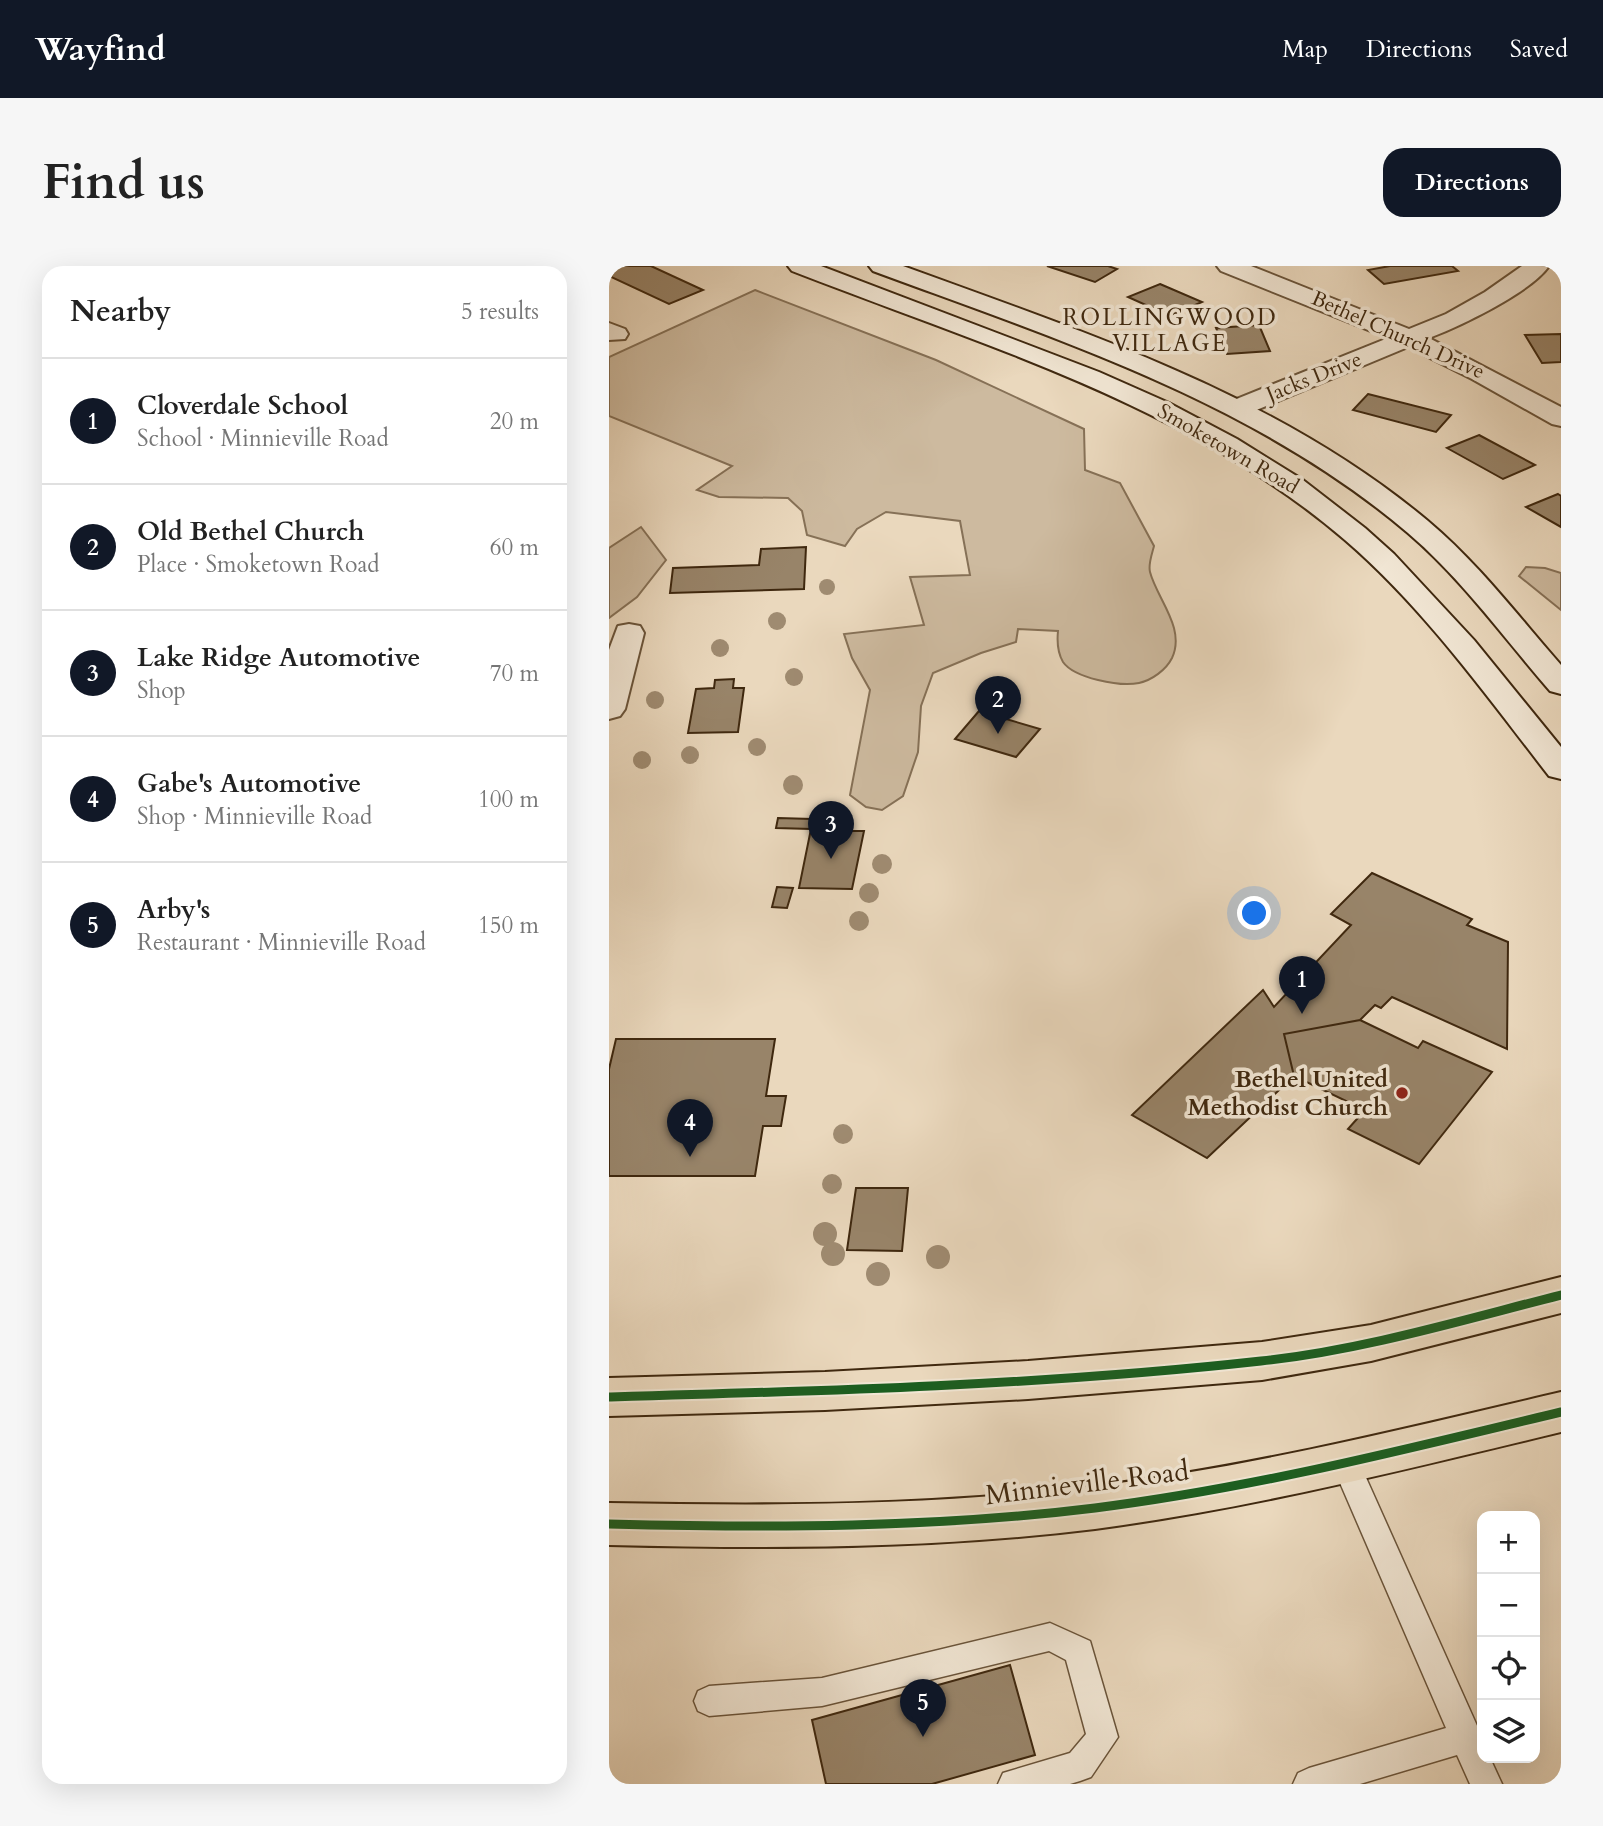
<!DOCTYPE html>
<html lang="en">
<head>
<meta charset="utf-8">
<style>
	body { margin:0; font-family:Cardo,serif; background:#f6f6f6; color:#222 }
	.controls { position:absolute; right:21px; bottom:21px; display:grid; overflow:hidden; border-radius:14px; box-shadow:0 7px 28px #0002 }
	.controls button { width:63px; height:63px; display:grid; place-items:center; padding:0; border:0; border-bottom:2px solid #e0e0e0; background:#fff; color:#222; font:35px sans-serif }
	.you { position:absolute; left:646px; top:648px; width:24px; height:24px; margin:-18px; border:5px solid #fff; border-radius:50%; background:#1a73e8; box-shadow:0 0 0 10px #1a73e833 }
	.badge { display:grid; place-items:center; width:46px; height:46px; border-radius:50%; background:#111827; color:#fff; font-size:23px; font-weight:700 }
	.pin { position:absolute; translate:-50% -58px; filter:drop-shadow(0 2px 4px #0008) }
	.pin::after { content:''; position:absolute; top:37px; width:24px; height:21px; background:inherit; clip-path:polygon(0 0,100% 0,50% 100%) }
	.list { margin:0; padding:0; list-style:none }
	h2 { display:flex; justify-content:space-between; align-items:center; height:91px; margin:0; padding:0 28px; font-size:30px }
	h2 small { font-size:23px; font-weight:400; color:#767676 }
	.list li { display:grid; grid-template-columns:46px 1fr auto; gap:21px; align-items:center; box-sizing:border-box; height:126px; padding:0 28px; border-top:2px solid #e0e0e0 }
	.list b { display:block; font-size:26px; white-space:nowrap }
	.list p { margin:0; font-size:23px; white-space:nowrap; color:#767676 }
	.list em { font-size:23px; font-style:normal; color:#767676 }
	.icon { flex:none; width:38px; height:38px; fill:none; stroke:currentColor; stroke-width:2; stroke-linecap:round; stroke-linejoin:round }
	.map { position:relative; flex:none; width:952px; height:1518px; overflow:hidden; border-radius:21px }
	header { display:flex; align-items:center; gap:42px; box-sizing:border-box; height:98px; padding:0 35px; background:#111827; color:#fff }
	header strong { font-size:33px }
	nav { display:flex; gap:38px; margin-inline-start:auto; font-size:24px }
	.intro { display:flex; align-items:center; justify-content:space-between; box-sizing:border-box; height:168px; padding:0 42px }
	h1 { margin:0; font-size:49px }
	.button { padding:18px 32px; border-radius:21px; background:#111827; color:#fff; font-size:24px; font-weight:700 }
	main { display:flex; gap:42px; padding:0 42px }
	aside { flex:1; background:#fff; border-radius:21px; box-shadow:0 7px 28px #0002 }
	.map>svg:first-child { display:block }
	.green { fill:#cdba9f; stroke:#867157; stroke-width:2 }
	.building { fill:#988469; stroke:#3f280f; stroke-width:2 }
	.lines { fill:none; stroke-linecap:round; stroke-linejoin:round }
	.lane-casing { stroke:#6a543a; stroke-width:3 }
	.street-casing { stroke:#6a543a; stroke-width:4 }
	.secondary-casing { stroke:#3f280f; stroke-width:4 }
	.primary-casing { stroke:#3f280f; stroke-width:4 }
	.lane { fill:#f1e6d4; fill-rule:evenodd }
	.street { fill:#f1e6d4; fill-rule:evenodd }
	.secondary { fill:#f1e6d4; fill-rule:evenodd }
	.primary { fill:#ead8bd; fill-rule:evenodd }
	.cycleway-casing { stroke:#f1e6d4; stroke-width:13 }
	.cycleway { stroke:#1b5e20; stroke-width:9 }
	.tree { fill:#9f8b71 }
	.poi-dot { fill:#8f2418; stroke:#f1e6d4; stroke-width:2.5 }
	.labels { text-anchor:middle; dominant-baseline:central; stroke-width:7; stroke-linejoin:round; paint-order:stroke }
	.far-street-label { font-size:21px; fill:#3f280f; stroke:#f1e6d4 }
	.far-quarter-label { font-size:23px; letter-spacing:2px; fill:#3f280f; stroke:#f1e6d4 }
	.poi-label { font-size:24px; font-weight:bold; fill:#3f280f; stroke:#f1e6d4; text-anchor:end }
	.near-street-label { font-size:28px; fill:#3f280f; stroke:#f1e6d4 }
</style>
</head>
<body>
<header>
<strong>Wayfind</strong>
<nav><a>Map</a><a>Directions</a><a>Saved</a></nav>
</header>
<div class="intro"><h1>Find us</h1><a class="button">Directions</a></div>
<main>
<aside>
<h2>Nearby<small>5 results</small></h2>
<ul class="list">
<li><span class="badge">1</span><div><b>Cloverdale School</b><p>School · Minnieville Road</p></div><em>20 m</em></li>
<li><span class="badge">2</span><div><b>Old Bethel Church</b><p>Place · Smoketown Road</p></div><em>60 m</em></li>
<li><span class="badge">3</span><div><b>Lake Ridge Automotive</b><p>Shop</p></div><em>70 m</em></li>
<li><span class="badge">4</span><div><b>Gabe's Automotive</b><p>Shop · Minnieville Road</p></div><em>100 m</em></li>
<li><span class="badge">5</span><div><b>Arby's</b><p>Restaurant · Minnieville Road</p></div><em>150 m</em></li>
</ul>
</aside>
<div class="map">
<svg width="952" height="1518" viewBox="0 0 952 1518">
	<rect width="100%" height="100%" fill="#ead8bd"/>
	<filter id="stains"><feTurbulence type="fractalNoise" baseFrequency=".00286" numOctaves="4"/><feColorMatrix values="0 0 0 0 .2 0 0 0 0 .09 0 0 0 0 .02 0 0 0 .5 -.17"/></filter>
	<radialGradient id="worn" r=".72"><stop offset=".6" stop-color="#630" stop-opacity="0"/><stop offset="1" stop-color="#630" stop-opacity=".3"/></radialGradient>
	<path class="green" d="M 146,24 L 327,94 L 475,163 L 476,204 L 511,217 L 545,280 C 543,288 539,298 541,306 C 548,333 577,362 563,392 C 557,404 543,414 530,417 C 511,421 465,412 454,396 C 448,386 448,375 449,365 L 409,363 L 407,376 L 372,387 L 324,407 L 312,440 L 309,486 L 294,530 L 273,544 L 257,541 L 241,529 L 261,424 L 243,392 L 235,368 L 315,359 L 301,311 L 361,309 L 351,255 L 277,246 L 248,263 L 236,280 L 198,269 L 193,245 L 179,232 L 110,231 L 88,224 L 123,200 L 0,150 L 0,91 Z
		M 32,261 L 57,294 L 28,331 L 0,352 L 0,282 Z
		M 917,301 L 936,302 L 952,307 L 952,344 L 910,310 Z"/>
	<path class="building" d="M 0,0 L 42,0 L 94,24 L 60,38 L 0,10 Z
		M 438,0 L 499,0 L 508,3 L 486,16 Z
		M 781,0 L 843,0 L 849,5 L 775,18 L 759,4 Z
		M 551,18 L 593,36 L 561,50 L 519,31 Z
		M 650,59 L 661,85 L 618,88 L 607,62 Z
		M 952,68 L 952,96 L 933,97 L 916,69 Z
		M 759,128 L 842,149 L 827,166 L 744,144 Z
		M 870,169 L 926,199 L 894,213 L 838,182 Z
		M 949,228 L 952,230 L 952,261 L 917,241 Z
		M 197,281 L 195,323 L 61,327 L 64,302 L 150,299 L 152,283 Z
		M 125,413 L 124,422 L 135,422 L 129,466 L 79,467 L 87,423 L 105,422 L 106,414 Z
		M 370,445 L 431,463 L 407,491 L 346,473 Z
		M 169,552 L 237,554 L 234,565 L 255,565 L 243,623 L 190,622 L 202,563 L 167,562 Z
		M 763,607 L 863,653 L 858,659 L 899,676 L 898,783 L 783,731 L 772,742 L 766,739 L 751,754 L 675,768 L 685,810 L 598,892 L 523,849 L 654,724 L 665,741 L 742,659 L 722,648 Z
		M 168,621 L 184,622 L 178,642 L 163,641 Z
		M 751,754 L 809,782 L 814,775 L 883,806 L 810,898 L 739,863 L 756,844 L 685,810 L 675,768 Z
		M 7,773 L 166,773 L 157,830 L 177,830 L 172,860 L 154,860 L 146,910 L 0,910 L 0,803 Z
		M 247,922 L 299,922 L 293,985 L 238,984 Z
		M 401,1399 L 426,1489 L 323,1518 L 217,1518 L 203,1454 Z"/>
	<g class="lines">
		<g class="lane-casing">
			<path id="lane" d="M 736,1184 L 746,1187 L 750,1196 L 873,1471 L 873,1492 L 881,1492 L 893,1518 L 861,1518 L 848,1489 L 751,1518 L 684,1518 L 689,1507 L 700,1502 L 837,1462 L 722,1196 L 726,1187 Z
				M 441,1357 L 481,1375 L 509,1471 L 482,1511 L 471,1515 L 461,1518 L 389,1518 L 394,1507 L 461,1487 L 477,1468 L 457,1394 L 440,1385 L 213,1440 L 100,1450 L 89,1445 L 85,1435 L 89,1425 L 100,1420 L 213,1412 Z"/>
		</g>
		<g class="street-casing">
			<path id="street" d="M 608,0 L 642,0 L 800,63 L 837,48 L 876,26 L 913,0 L 940,0 C 921,27 851,60 820,72 L 952,141 L 952,160 L 943,158 L 863,113 L 799,81 L 638,148 L 629,150 L 620,148 L 616,142 L 620,136 L 779,72 L 612,5 Z
				M 0,57 L 16,63 L 19,68 L 16,73 L 0,74 Z
				M 20,358 L 31,360 L 35,367 L 16,443 L 11,450 L 0,453 L 0,384 L 9,360 Z"/>
		</g>
		<g class="secondary-casing">
			<path id="secondary" d="M 179,0 L 212,0 L 490,106 L 560,137 L 628,173 L 694,214 L 756,262 L 785,288 L 865,374 L 952,481 L 952,513 L 940,510 C 877,429 815,342 736,274 C 579,139 373,79 183,5 Z
				M 260,0 L 294,0 C 477,67 667,128 819,255 C 869,297 909,350 952,399 L 952,428 L 941,425 C 895,372 853,313 799,267 C 645,136 450,74 264,5 Z"/>
		</g>
		<g class="primary-casing">
			<path id="primary" d="M 952,1011 L 952,1047 L 762,1095 L 653,1114 L 419,1133 L 216,1144 L 0,1150 L 0,1112 L 216,1106 L 419,1095 L 653,1076 L 762,1059 Z
				M 952,1126 L 952,1166 C 798,1203 644,1242 486,1263 C 325,1283 162,1283 0,1279 L 0,1237 C 162,1240 325,1240 486,1220 C 643,1201 798,1162 952,1126 Z"/>
		</g>
		<use href="#lane" class="lane"/>
		<use href="#street" class="street"/>
		<use href="#secondary" class="secondary"/>
		<use href="#primary" class="primary"/>
		<g class="cycleway-casing">
			<path id="cycleway" d="M 0,1131 C 217,1125 436,1119 652,1095 C 754,1084 853,1054 952,1029
				M 0,1258 C 162,1262 325,1262 486,1242 C 644,1222 798,1183 952,1146"/>
		</g>
		<use href="#cycleway" class="cycleway"/>
	</g>
	<g class="tree">
		<circle cx="218" cy="321" r="8"/>
		<circle cx="168" cy="355" r="9"/>
		<circle cx="111" cy="382" r="9"/>
		<circle cx="185" cy="411" r="9"/>
		<circle cx="46" cy="434" r="9"/>
		<circle cx="148" cy="481" r="9"/>
		<circle cx="81" cy="489" r="9"/>
		<circle cx="33" cy="494" r="9"/>
		<circle cx="184" cy="519" r="10"/>
		<circle cx="273" cy="598" r="10"/>
		<circle cx="260" cy="627" r="10"/>
		<circle cx="250" cy="655" r="10"/>
		<circle cx="234" cy="868" r="10"/>
		<circle cx="223" cy="918" r="10"/>
		<circle cx="216" cy="968" r="12"/>
		<circle cx="224" cy="988" r="12"/>
		<circle cx="329" cy="991" r="12"/>
		<circle cx="269" cy="1008" r="12"/>
	</g>
	<circle class="poi-dot" cx="793" cy="827" r="7"/>
	<g class="labels">
		<g class="far-street-label">
			<text transform="translate(789 69) rotate(24)">Bethel Church Drive</text>
			<text transform="translate(705 111) rotate(-22)">Jacks Drive</text>
			<text transform="translate(619 183) rotate(30)">Smoketown Road</text>
		</g>
		<g class="far-quarter-label">
			<text x="561" y="51">ROLLINGWOOD<tspan x="561" dy="26">VILLAGE</tspan></text>
		</g>
		<g class="poi-label">
			<text x="779" y="813">Bethel United<tspan x="779" dy="28">Methodist Church</tspan></text>
		</g>
		<g class="near-street-label">
			<text transform="translate(478 1217) rotate(-7)">Minnieville Road</text>
		</g>
	</g>
	<rect width="100%" height="100%" filter="url(#stains)"/>
	<rect width="100%" height="100%" fill="url(#worn)"/>
</svg>
<div class="controls">
<button>+</button>
<button>−</button>
<button><svg class="icon" aria-label="locate" viewBox="0 0 24 24"><circle cx="12" cy="12" r="6"/><path d="M12 2v4M12 18v4M2 12h4M18 12h4"/></svg></button>
<button><svg class="icon" aria-label="layers" viewBox="0 0 24 24"><path d="M12 4l9 5-9 5-9-5zM3 14l9 5 9-5"/></svg></button>
</div>
<div class="you"></div>
<div class="pin badge" style="left:693px;top:748px">1</div>
<div class="pin badge" style="left:389px;top:468px">2</div>
<div class="pin badge" style="left:222px;top:593px">3</div>
<div class="pin badge" style="left:81px;top:891px">4</div>
<div class="pin badge" style="left:314px;top:1471px">5</div>
</div>
</main>
</body>
</html>
